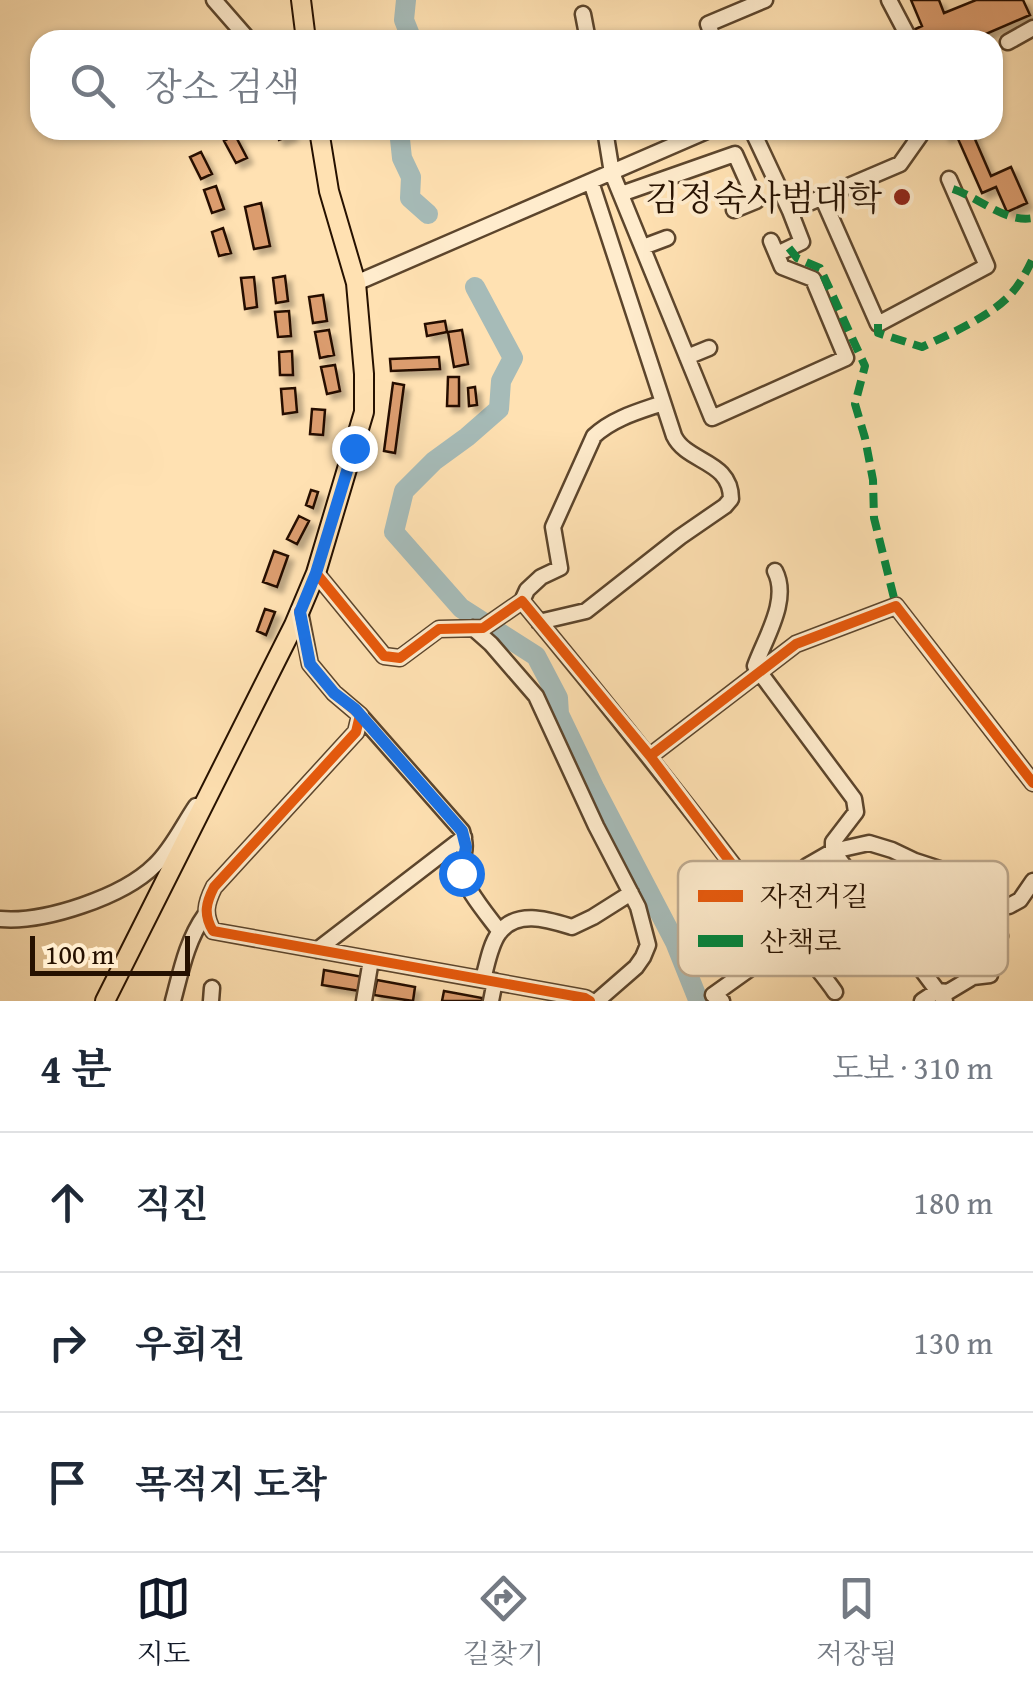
<!DOCTYPE html>
<html lang="ko">
<head>
<meta charset="utf-8">
<style>
	body { margin:0; font-family:"Gentium Book Plus","Noto Serif KR",serif; background:#f6f6f7; color:#1f2937 }
	.scale { position:absolute; left:30px; bottom:25px; width:160px; box-sizing:border-box; padding-left:10px; border:5px solid #261100; border-top:0; font-size:28px; line-height:35px; white-space:nowrap; color:#261100; -webkit-text-stroke:8px #ffeccd; paint-order:stroke }
	.stop { position:absolute; width:30px; height:30px; margin:-22px; border:8px solid #1a73e8; border-radius:50%; background:#fff }
	.stop.end { background:#1a73e8; border-color:#fff; box-shadow:0 2px 10px #0008 }
	.list { margin:0; padding:0; list-style:none }
	h2 { display:flex; justify-content:space-between; align-items:center; height:130px; margin:0; padding:0 40px; font-size:42px }
	h2 small { font-size:32px; font-weight:400; color:#747a83 }
	.list li { display:grid; grid-template-columns:65px 1fr auto; gap:30px; align-items:center; box-sizing:border-box; height:140px; padding:0 40px; border-top:2px solid #e0e1e3 }
	.list b { display:block; font-size:38px; white-space:nowrap }
	.list em { font-size:32px; font-style:normal; color:#747a83 }
	.icon { flex:none; width:55px; height:55px; fill:none; stroke:currentColor; stroke-width:2; stroke-linecap:round; stroke-linejoin:round }
	.map { position:relative; flex:none; width:1033px; height:1001px; overflow:hidden }
	.search { position:absolute; background:#fff; box-shadow:0 2px 8px #0004; left:30px; right:30px; top:30px; height:110px; display:flex; align-items:center; gap:25px; box-sizing:border-box; padding:0 35px; border-radius:30px; color:#747a83; font-size:38px }
	.sheet { height:550px; background:#fff }
	nav { display:flex; justify-content:space-around; align-items:center; box-sizing:border-box; height:140px; border-top:2px solid #e0e1e3; background:#fff; font-size:28px; color:#747a83 }
	nav a { display:grid; justify-items:center; gap:5px }
	nav .on { color:#111827 }
	.map>svg:first-child { display:block }
	.lines { fill:none; stroke-linecap:round; stroke-linejoin:round }
	.river { stroke:#a6bbb8; stroke-width:20 }
	.building { fill:#db9c6e; stroke:#261100; stroke-width:2.5; filter:url(#shadow) }
	.minor-casing { stroke:#5c452c; stroke-width:19 }
	.major-casing { stroke:#261100; stroke-width:22 }
	.minor { stroke:#ffeccd; stroke-width:14 }
	.major { stroke:#ffe1b2; stroke-width:18 }
	.quiet { stroke:#00873e; stroke-width:8; stroke-dasharray:15 8; stroke-linecap:butt }
	.cycleway-casing { stroke:#ffeccd; stroke-width:16 }
	.cycleway { stroke:#e8590c; stroke-width:10 }
	.route { stroke:#1a73e8; stroke-width:12 }
	.poi-dot { fill:#8f2418; stroke:#ffeccd; stroke-width:4 }
	.labels { text-anchor:middle; dominant-baseline:central; stroke-width:8; stroke-linejoin:round; paint-order:stroke }
	.poi-label { font-size:35px; fill:#261100; stroke:#ffeccd; text-anchor:end }
	.key { fill:#ffeccd; stroke:#beaa90; stroke-width:2.5 }
	.key-label { font-size:28px; fill:#261100 }
</style>
</head>
<body>
<div class="map">
<svg width="1033" height="1001" viewBox="0 0 1033 1001">
	<defs>
		<filter id="shadow"><feDropShadow dx="5.5" dy="5.5" stdDeviation="2.5" flood-color="#0004"/></filter>
	</defs>
	<rect width="100%" height="100%" fill="#ffe1b2"/>
	<filter id="stains"><feTurbulence type="fractalNoise" baseFrequency=".002" numOctaves="4"/><feColorMatrix values="0 0 0 0 .2 0 0 0 0 .09 0 0 0 0 .02 0 0 0 .5 -.17"/></filter>
	<radialGradient id="worn" r=".72"><stop offset=".6" stop-color="#630" stop-opacity="0"/><stop offset="1" stop-color="#630" stop-opacity=".3"/></radialGradient>
	<g class="lines">
		<path class="river" d="M 406,0 L 404,20 L 412,40
			M 399,130 L 402,158 L 411,177 L 410,198 L 428,214
			M 475,287 L 513,358 L 501,381 L 499,409 L 467,437 L 434,461 L 404,491 L 394,532 L 461,608 L 536,656 L 558,698 L 559,714 L 595,789 L 675,942 L 697,997 L 701,1001"/>
	</g>
	<path class="building" d="M 911,0 L 939,0 L 944,13 L 976,0 L 1023,0 L 1030,15 L 972,40 L 918,40 L 913,30 L 922,26 Z
		M 275,130 L 290,130 L 292,135 L 279,140 Z
		M 943,130 L 971,130 L 991,176 L 1011,167 L 1027,203 L 1007,212 L 996,187 L 982,193 L 955,132 L 945,136 Z
		M 235,135 L 247,158 L 236,163 L 224,141 Z
		M 201,152 L 212,174 L 201,179 L 190,157 Z
		M 216,186 L 224,209 L 212,213 L 204,190 Z
		M 261,203 L 270,246 L 254,249 L 245,207 Z
		M 223,228 L 231,253 L 219,256 L 212,232 Z
		M 285,276 L 288,301 L 276,303 L 273,278 Z
		M 254,277 L 257,307 L 245,309 L 241,278 Z
		M 323,295 L 327,321 L 313,323 L 309,297 Z
		M 289,311 L 291,336 L 278,337 L 275,312 Z
		M 445,321 L 447,332 L 427,336 L 425,324 Z
		M 329,330 L 334,355 L 320,358 L 315,332 Z
		M 462,330 L 468,364 L 454,367 L 448,332 Z
		M 292,351 L 293,375 L 280,375 L 279,352 Z
		M 439,357 L 440,369 L 391,371 L 390,359 Z
		M 335,365 L 340,391 L 327,394 L 321,367 Z
		M 448,377 L 459,377 L 459,406 L 447,406 Z
		M 393,383 L 404,385 L 395,453 L 384,451 Z
		M 475,387 L 477,405 L 469,406 L 468,388 Z
		M 295,388 L 297,412 L 283,414 L 281,389 Z
		M 312,409 L 325,410 L 323,435 L 310,434 Z
		M 311,490 L 318,492 L 313,508 L 306,505 Z
		M 299,516 L 309,521 L 297,544 L 287,539 Z
		M 274,551 L 288,556 L 277,587 L 263,582 Z
		M 265,609 L 275,612 L 266,635 L 257,631 Z
		M 324,970 L 363,977 L 360,991 L 322,985 Z
		M 377,980 L 415,987 L 413,1001 L 374,995 Z
		M 444,991 L 482,998 L 482,1001 L 442,1001 Z"/>
	<g class="lines">
		<g class="minor-casing">
			<path id="minor" d="M 214,0 L 249,40
				M 889,0 L 910,40
				M 583,14 L 588,40
				M 714,40 L 708,24 L 765,0
				M 1008,42 L 1033,28
				M 605,130 L 612,173 L 712,418 L 846,358 L 813,279 L 782,267 L 771,241
				M 752,130 L 790,211 L 900,164 L 924,130
				M 621,194 L 735,154 L 756,201 L 734,210
				M 822,197 L 878,324 L 987,266 L 949,179
				M 643,247 L 667,238
				M 777,254 L 802,242 L 790,211
				M 356,283 L 709,130
				M 687,357 L 709,348
				M 775,571 C 790,600 765,638 755,666 L 854,799 L 856,812 L 833,842 L 833,851 L 945,1001
				M 316,573 L 384,656 L 400,658 L 439,629 L 483,628 L 522,601 L 527,590 L 541,577 L 560,568 L 553,527 L 594,436 C 613,418 640,411 663,403
				M 522,601 C 604,700 684,800 762,903 C 785,933 813,960 835,992
				M 300,612 L 310,664 L 334,693 L 360,715 L 356,732 L 214,887 C 206,903 203,914 213,931 L 585,998 L 590,1001
				M 539,622 L 586,611 L 680,537 L 725,506 L 731,499 C 731,460 687,463 674,436 L 591,182
				M 473,628 L 491,644 L 536,696 L 596,826 L 638,907 L 648,945 L 643,957 L 636,967 L 597,1001
				M 360,715 L 462,831 C 468,852 462,852 462,870 C 462,886 490,918 500,932
				M 650,756 L 796,644 L 896,606 L 1033,783
				M 988,905 L 1000,936
				M 0,919 C 44,923 123,897 155,865 C 172,849 183,825 196,806
				M 317,950 L 464,837
				M 483,979 C 487,965 490,945 499,933 C 517,909 549,920 572,927 L 593,917 L 631,893
				M 173,1001 C 181,971 187,940 205,915
				M 211,1001 L 212,988
				M 364,1001 L 371,960
				M 491,1001 L 495,981
				M 722,1001 L 713,995 L 765,958 L 770,943 L 772,917 L 807,866 L 833,851 L 869,843 L 892,850 L 915,861 L 958,875 L 972,887 L 988,905 L 995,907 L 1009,906 L 1020,900 L 1033,881
				M 922,1001 L 937,991 L 948,992 L 973,977 L 990,975"/>
		</g>
		<g class="major-casing">
			<path id="major" d="M 301,0 L 306,40
				M 105,1001 L 294,625 L 316,573 L 364,412 L 364,374 L 356,283 L 329,191 L 319,130"/>
		</g>
		<use href="#minor" class="minor"/>
		<use href="#major" class="major"/>
		<path class="quiet" d="M 953,189 C 980,198 1005,223 1033,218
			M 789,248 L 797,258 L 820,268 L 865,366 L 855,404 L 865,438 L 873,480 L 874,518 L 896,606
			M 878,324 L 878,333 L 922,347 C 948,335 986,318 1006,299 C 1018,288 1026,273 1033,258"/>
		<g class="cycleway-casing">
			<path id="cycleway" d="M 316,573 L 384,656 L 400,658 L 439,629 L 483,628 L 522,601 L 650,756 L 772,917
				M 299,611 L 310,664 L 334,693 L 360,715 L 356,732 L 214,887 C 206,903 203,914 213,931 L 585,998 L 590,1001
				M 650,756 L 796,644 L 896,606 L 1033,783"/>
		</g>
		<use href="#cycleway" class="cycleway"/>
	</g>
	<g class="lines">
		<path class="route" d="M 354,448 L 316,573 L 300,612 L 310,664 L 334,693 L 355,709 L 462,831 L 466,847 L 461,873"/>
	</g>
	<circle class="poi-dot" cx="902" cy="197" r="10"/>
	<g class="labels">
		<g class="poi-label">
			<text x="882" y="197">김정숙사범대학</text>
		</g>
	</g>
	<rect x="678" y="861" width="330" height="115" rx="15" class="key"/>
	<rect x="698" y="890" width="45" height="12" fill="#e8590c"/>
	<rect x="698" y="935" width="45" height="12" fill="#00873e"/>
	<g class="key-label">
		<text x="760" y="906">자전거길</text>
		<text x="760" y="951">산책로</text>
	</g>
	<rect width="100%" height="100%" filter="url(#stains)"/>
	<rect width="100%" height="100%" fill="url(#worn)"/>
</svg>
<div class="scale">100 m</div>
<div class="stop" style="left:461px;top:873px"></div>
<div class="stop end" style="left:354px;top:448px"></div>
<div class="search"><svg class="icon" aria-label="search" viewBox="0 0 24 24"><circle cx="10" cy="10" r="6"/><path d="M15 15l6 6"/></svg>장소 검색</div>
</div>
<section class="sheet">
<h2>4 분<small>도보 · 310 m</small></h2>
<ul class="list">
<li><svg class="icon" aria-label="ahead" viewBox="0 0 24 24"><path d="M12 20V5M6 11l6-6 6 6"/></svg><div><b>직진</b></div><em>180 m</em></li>
<li><svg class="icon" aria-label="right" viewBox="0 0 24 24"><path d="M7 20v-9h11M14 6l5 5-5 5"/></svg><div><b>우회전</b></div><em>130 m</em></li>
<li><svg class="icon" aria-label="arrive" viewBox="0 0 24 24"><path d="M6 21V4h12l-3 4 3 4H6"/></svg><div><b>목적지 도착</b></div></li>
</ul>
</section>
<nav>
<a class="on"><svg class="icon" aria-label="map" viewBox="0 0 24 24"><path d="M3 6l6-2 6 2 6-2v14l-6 2-6-2-6 2zM9 4v14M15 6v14"/></svg>지도</a>
<a><svg class="icon" aria-label="directions" viewBox="0 0 24 24"><path d="M12 3l9 9-9 9-9-9zM9 14v-3h6M13 9l2 2-2 2"/></svg>길찾기</a>
<a><svg class="icon" aria-label="saved" viewBox="0 0 24 24"><path d="M7 4h10v16l-5-4-5 4z"/></svg>저장됨</a>
</nav>
</body>
</html>
